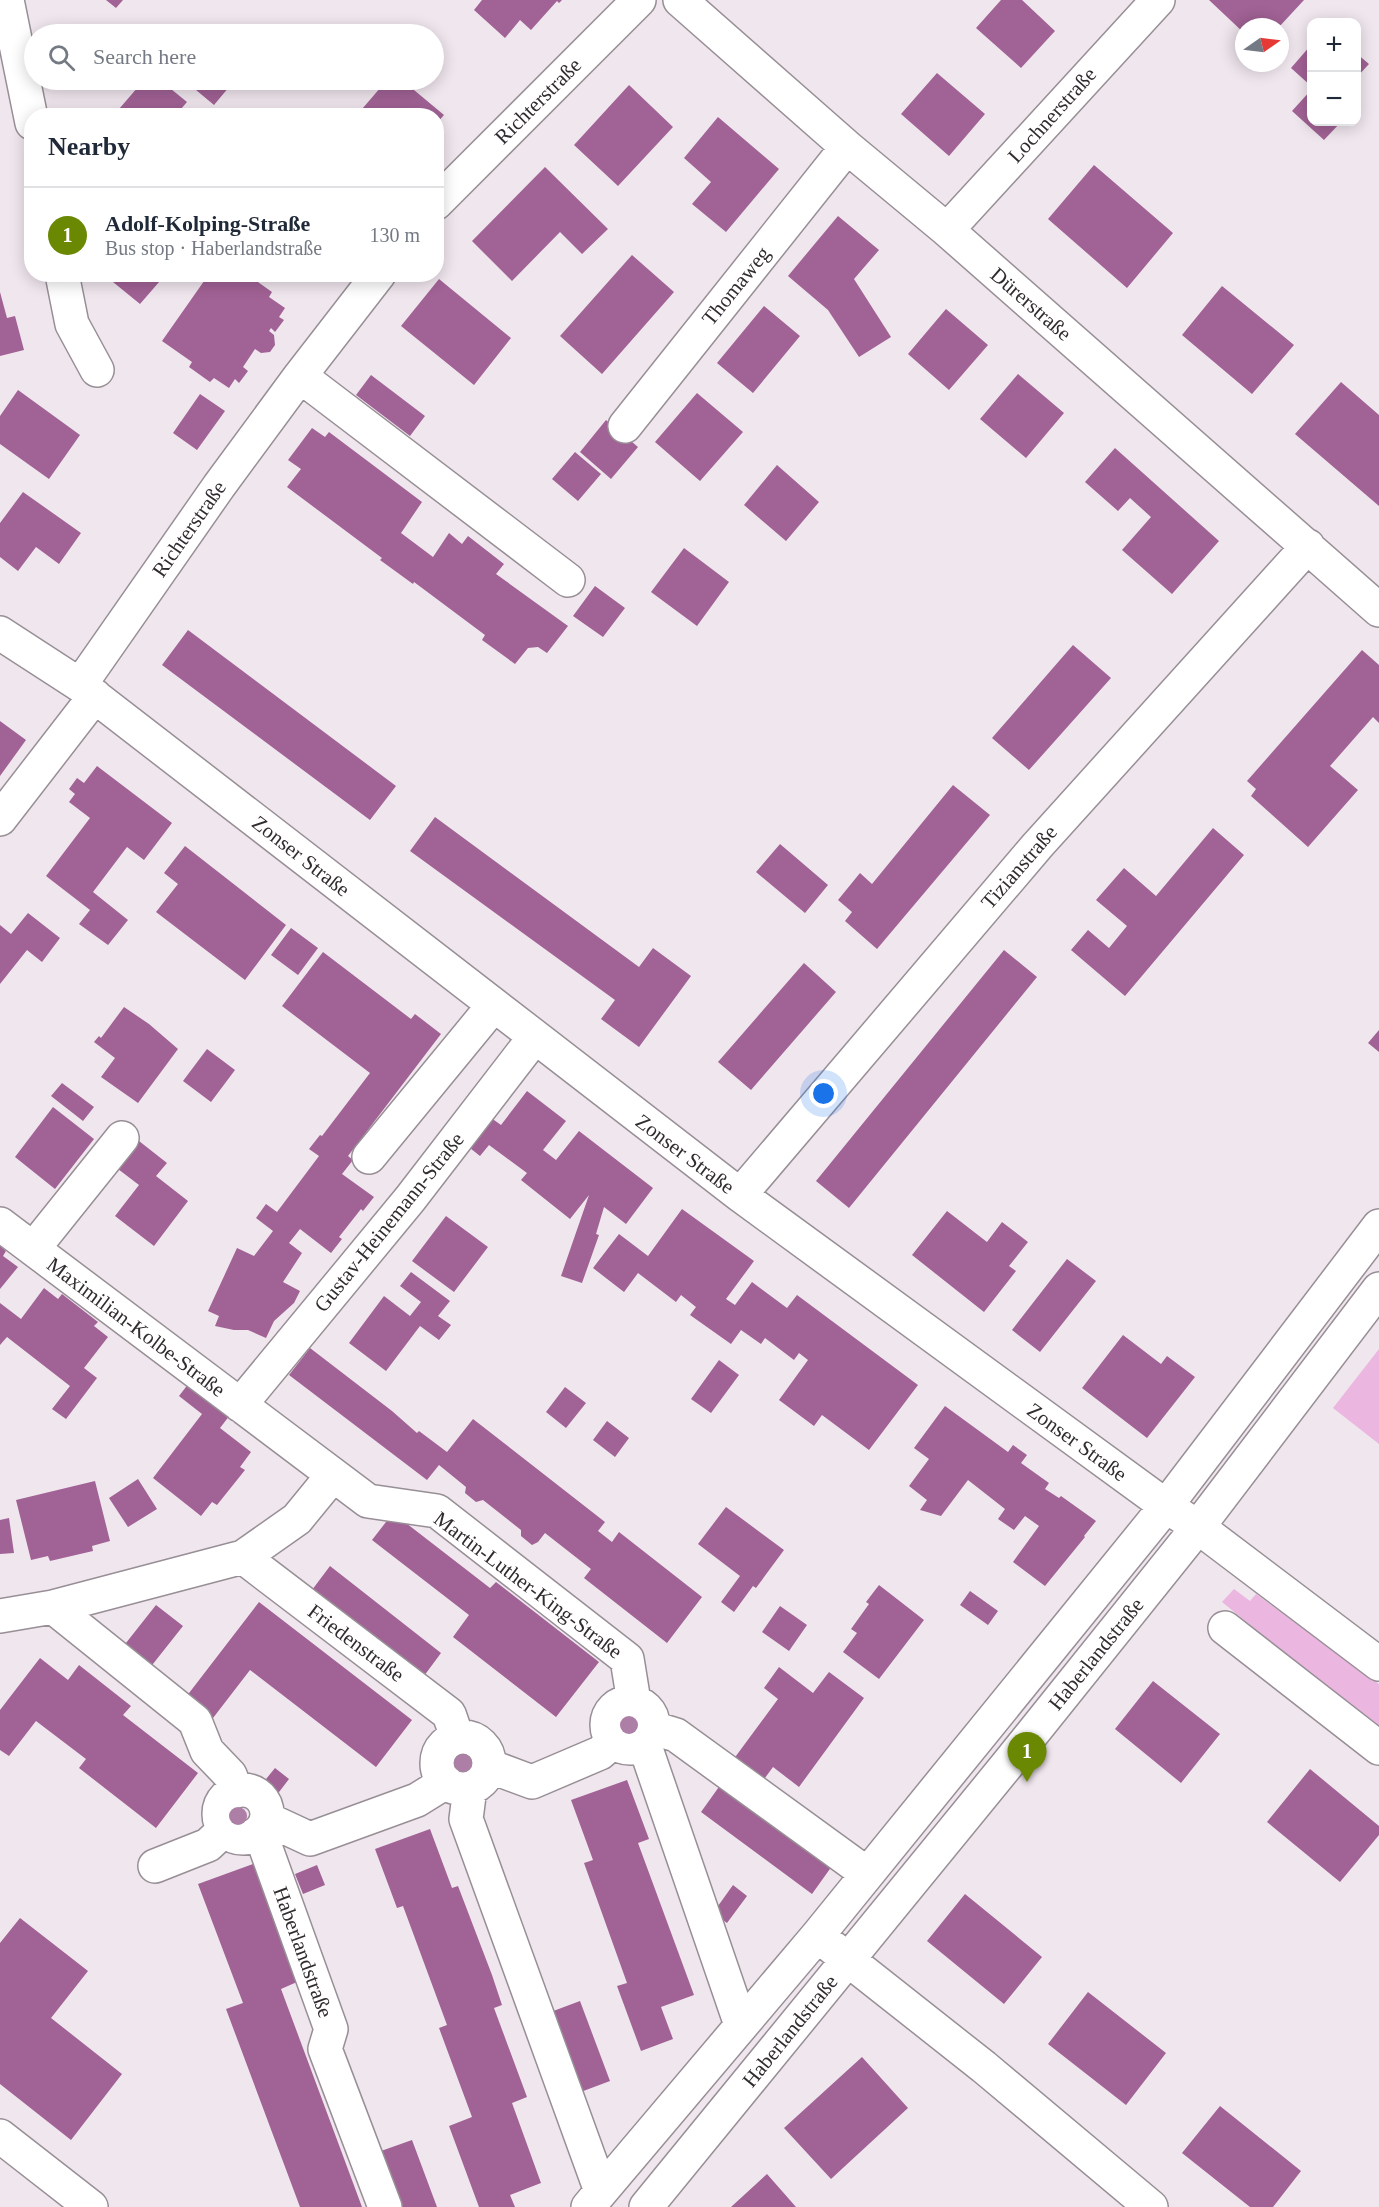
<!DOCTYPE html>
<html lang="en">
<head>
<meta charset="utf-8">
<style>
	body { margin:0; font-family:"Times New Roman",serif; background:#f2f2f3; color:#1f2937 }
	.controls { position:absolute; right:18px; top:18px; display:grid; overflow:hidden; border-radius:12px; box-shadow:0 3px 15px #0003 }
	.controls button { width:54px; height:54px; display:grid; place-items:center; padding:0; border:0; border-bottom:2px solid #e0e1e3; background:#fff; color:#1f2937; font:30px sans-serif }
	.compass { position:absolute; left:1235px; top:18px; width:54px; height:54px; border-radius:50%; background:#fff; box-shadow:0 3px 15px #0003; rotate:76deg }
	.you { position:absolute; left:824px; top:1094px; width:21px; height:21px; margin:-15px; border:4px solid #fff; border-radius:50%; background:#1a73e8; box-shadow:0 0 0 9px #1a73e833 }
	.badge { display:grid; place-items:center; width:39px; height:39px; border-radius:50%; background:#6a8801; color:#fff; font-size:20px; font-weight:700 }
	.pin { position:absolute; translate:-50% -50px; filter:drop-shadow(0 2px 3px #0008) }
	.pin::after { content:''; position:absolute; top:32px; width:21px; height:18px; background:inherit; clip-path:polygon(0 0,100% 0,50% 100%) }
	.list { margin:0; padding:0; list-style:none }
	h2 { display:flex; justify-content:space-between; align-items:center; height:78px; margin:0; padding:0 24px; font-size:26px }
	h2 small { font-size:20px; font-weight:400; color:#747a83 }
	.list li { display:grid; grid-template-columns:39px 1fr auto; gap:18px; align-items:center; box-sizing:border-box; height:96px; padding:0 24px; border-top:2px solid #e0e1e3 }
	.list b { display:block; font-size:22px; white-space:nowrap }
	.list p { margin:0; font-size:20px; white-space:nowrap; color:#747a83 }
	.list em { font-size:20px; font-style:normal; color:#747a83 }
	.icon { flex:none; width:33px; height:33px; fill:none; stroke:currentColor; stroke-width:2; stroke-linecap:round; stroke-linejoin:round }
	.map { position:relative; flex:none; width:1379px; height:2207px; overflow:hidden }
	.search { position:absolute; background:#fff; box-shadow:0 3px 15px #0003; left:24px; top:24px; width:420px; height:66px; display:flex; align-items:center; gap:15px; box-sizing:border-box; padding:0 21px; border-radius:33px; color:#747a83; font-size:22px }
	.panel { position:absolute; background:#fff; box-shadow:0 3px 15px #0003; left:24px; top:108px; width:420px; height:174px; border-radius:24px }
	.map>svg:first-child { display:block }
	.green { fill:#ebb6e0 }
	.building { fill:#a16295 }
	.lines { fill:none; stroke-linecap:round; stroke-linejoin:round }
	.minor-casing { stroke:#988f96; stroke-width:36 }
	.minor { stroke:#fff; stroke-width:33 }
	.tree { fill:#ad7ea6 }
	.labels { text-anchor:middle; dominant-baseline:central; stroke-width:6; stroke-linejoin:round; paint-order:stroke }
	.street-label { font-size:21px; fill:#302c2f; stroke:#fff }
</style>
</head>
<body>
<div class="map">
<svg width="1379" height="2207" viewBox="0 0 1379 2207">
	<rect width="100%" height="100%" fill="#f0e6ee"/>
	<path class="green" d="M 1379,1349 L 1379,1444 L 1333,1408 Z
		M 1234,1589 L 1250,1601 L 1256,1594 L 1379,1684 L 1379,1729 L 1222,1602 Z"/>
	<path class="building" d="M 106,0 L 123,0 L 116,8 Z
		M 482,0 L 562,0 L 559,3 L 557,1 L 531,30 L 520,20 L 505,38 L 474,10 Z
		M 1001,0 L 1022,0 L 1055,31 L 1021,68 L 976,28 Z
		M 1209,0 L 1304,0 L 1279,27 L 1244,27 L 1244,33 Z
		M 1311,45 L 1311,86 L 1291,68 Z
		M 1356,53 L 1369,64 L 1356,78 Z
		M 937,73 L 985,114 L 949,156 L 901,114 Z
		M 144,80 L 160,80 L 187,102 L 175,116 L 113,116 Z
		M 206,80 L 235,80 L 214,105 L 196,90 Z
		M 387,80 L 402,80 L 444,115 L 436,124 L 436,116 L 356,116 Z
		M 629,85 L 673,127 L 618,186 L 574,145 Z
		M 1311,90 L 1311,122 L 1341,122 L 1324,140 L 1292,111 Z
		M 718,117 L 779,169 L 726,232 L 692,204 L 711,182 L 684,158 Z
		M 1094,165 L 1173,233 L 1127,288 L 1048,219 Z
		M 545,167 L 608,229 L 582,254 L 560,232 L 512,281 L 472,241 Z
		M 838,216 L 879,250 L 854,279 L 891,337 L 859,357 L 828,310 L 788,276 Z
		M 632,255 L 674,292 L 602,374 L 560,336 Z
		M 120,274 L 166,274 L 140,304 L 113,282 Z
		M 209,274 L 236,274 L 247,282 L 251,277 L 272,292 L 269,297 L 285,308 L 279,317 L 284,320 L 275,332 L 271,328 L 269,331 L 274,335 L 275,345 L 270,352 L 261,353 L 255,349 L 243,367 L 248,371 L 239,383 L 235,379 L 229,388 L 214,378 L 210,382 L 189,367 L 192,362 L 162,341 Z
		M 439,279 L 511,338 L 474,385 L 401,326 Z
		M 1222,286 L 1294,345 L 1252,394 L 1182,335 Z
		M 0,292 L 7,318 L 15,316 L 24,350 L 0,356 Z
		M 764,306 L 800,336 L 753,393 L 717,363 Z
		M 946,309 L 988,345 L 949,390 L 908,354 Z
		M 1018,374 L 1064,413 L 1026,458 L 980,419 Z
		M 371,375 L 425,416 L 410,436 L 356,395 Z
		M 1341,382 L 1379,415 L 1379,506 L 1295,434 Z
		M 18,390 L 80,435 L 49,479 L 0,444 L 0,416 Z
		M 697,393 L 743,432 L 700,481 L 655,442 Z
		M 200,394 L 225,411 L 197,450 L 173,433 Z
		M 606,420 L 638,447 L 611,479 L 580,452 Z
		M 312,428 L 325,437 L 329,432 L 422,502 L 401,533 L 433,557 L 449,533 L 462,544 L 468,536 L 504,564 L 496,574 L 568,626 L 547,653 L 538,647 L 528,648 L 515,664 L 482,640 L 485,635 L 414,582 L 413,584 L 380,560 L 382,558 L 287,487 L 301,469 L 288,460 Z
		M 1115,448 L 1219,541 L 1172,594 L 1122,550 L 1151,517 L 1130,498 L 1118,511 L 1085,482 Z
		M 575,452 L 601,474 L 578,501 L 552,479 Z
		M 777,465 L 819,502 L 786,541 L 744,505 Z
		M 23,492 L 81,533 L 59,564 L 36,547 L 18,571 L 0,557 L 0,523 Z
		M 684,548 L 729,582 L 697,626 L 651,592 Z
		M 595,586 L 625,608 L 603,637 L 573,616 Z
		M 188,630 L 396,786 L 370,820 L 162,665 Z
		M 1073,645 L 1111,678 L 1029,770 L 992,738 Z
		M 1362,650 L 1379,665 L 1379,723 L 1373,717 L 1330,766 L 1358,790 L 1308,847 L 1251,796 L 1256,789 L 1247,781 Z
		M 0,721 L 26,740 L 0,776 Z
		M 97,766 L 172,823 L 144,860 L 127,847 L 93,892 L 128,920 L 108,945 L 79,924 L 90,910 L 46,876 L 90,818 L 69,802 L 75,794 L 69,789 L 77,778 L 84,783 Z
		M 953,785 L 990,815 L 877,949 L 845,921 L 852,912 L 838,900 L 860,873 L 872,884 Z
		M 435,817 L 639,967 L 653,948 L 691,976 L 639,1047 L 601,1019 L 615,1000 L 410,851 Z
		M 1213,828 L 1244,855 L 1125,996 L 1071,950 L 1088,930 L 1109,948 L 1127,926 L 1096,900 L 1124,868 L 1156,896 Z
		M 780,844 L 828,885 L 805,913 L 756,872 Z
		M 185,846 L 286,925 L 245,980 L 156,912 L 178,884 L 164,873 Z
		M 28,913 L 60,938 L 42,962 L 27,950 L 0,984 L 0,925 L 11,934 Z
		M 291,928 L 318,948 L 298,975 L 271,955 Z
		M 1004,950 L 1037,977 L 849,1208 L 816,1181 Z
		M 323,952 L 411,1019 L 415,1014 L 441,1034 L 348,1156 L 353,1160 L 342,1174 L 374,1197 L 363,1211 L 361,1209 L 339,1237 L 342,1239 L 331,1253 L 300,1229 L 289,1243 L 302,1253 L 283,1282 L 300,1291 L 294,1303 L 274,1321 L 266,1338 L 248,1330 L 234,1330 L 215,1326 L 219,1316 L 208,1311 L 237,1248 L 254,1256 L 273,1231 L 256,1218 L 266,1204 L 277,1212 L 319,1156 L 309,1149 L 320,1135 L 322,1136 L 370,1073 L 282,1006 Z
		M 804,963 L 836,992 L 751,1090 L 718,1062 Z
		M 124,1007 L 149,1024 L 178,1049 L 138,1103 L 101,1077 L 115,1058 L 94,1042 L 99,1036 L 101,1038 Z
		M 1379,1030 L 1379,1052 L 1368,1043 Z
		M 207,1049 L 235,1070 L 211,1102 L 183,1081 Z
		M 62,1083 L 94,1107 L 83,1121 L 51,1096 Z
		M 527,1091 L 566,1121 L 543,1150 L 556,1160 L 579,1131 L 653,1188 L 626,1224 L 604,1207 L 596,1234 L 599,1235 L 582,1283 L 561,1276 L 589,1195 L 570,1219 L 521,1180 L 527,1173 L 489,1145 L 480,1156 L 465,1144 L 487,1115 L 501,1125 Z
		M 53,1107 L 94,1139 L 55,1189 L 15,1157 Z
		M 139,1141 L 167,1163 L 156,1176 L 188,1201 L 154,1246 L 115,1216 L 139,1185 L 118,1169 Z
		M 682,1209 L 754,1261 L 726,1299 L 735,1305 L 752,1282 L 787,1308 L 797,1295 L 918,1385 L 869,1450 L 822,1415 L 814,1426 L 779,1400 L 808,1360 L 799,1353 L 794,1360 L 765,1338 L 761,1344 L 741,1330 L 731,1344 L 690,1315 L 696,1307 L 681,1295 L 676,1302 L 638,1273 L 624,1292 L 593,1268 L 619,1234 L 648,1256 Z
		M 947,1211 L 987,1242 L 1002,1222 L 1028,1242 L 1009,1266 L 1016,1271 L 984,1312 L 912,1255 Z
		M 446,1216 L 488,1247 L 454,1292 L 412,1261 Z
		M 0,1246 L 6,1251 L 3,1256 L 18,1267 L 0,1289 Z
		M 1067,1259 L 1096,1281 L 1040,1352 L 1012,1330 Z
		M 411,1272 L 450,1301 L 438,1316 L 451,1325 L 439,1340 L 420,1326 L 386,1371 L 349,1343 L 384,1296 L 410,1316 L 421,1302 L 400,1286 Z
		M 44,1288 L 58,1299 L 62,1294 L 98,1322 L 94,1326 L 108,1337 L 84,1368 L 97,1378 L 66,1419 L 52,1409 L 70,1386 L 7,1337 L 0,1345 L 0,1303 L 21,1319 Z
		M 1123,1335 L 1161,1364 L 1167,1356 L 1195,1377 L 1147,1438 L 1082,1388 Z
		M 310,1348 L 392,1411 L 417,1433 L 419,1431 L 447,1452 L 473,1419 L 605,1522 L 598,1531 L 612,1542 L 619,1532 L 702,1597 L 667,1643 L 584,1578 L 591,1569 L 545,1533 L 538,1542 L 532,1545 L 521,1536 L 521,1530 L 483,1500 L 476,1502 L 465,1493 L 466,1487 L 439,1465 L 427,1480 L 289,1375 Z
		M 719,1360 L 739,1375 L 711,1413 L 691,1399 Z
		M 189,1383 L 230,1415 L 220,1428 L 251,1452 L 240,1467 L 245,1470 L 217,1505 L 212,1502 L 201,1516 L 153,1478 L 202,1414 L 179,1396 Z
		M 565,1387 L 586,1403 L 566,1428 L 546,1412 Z
		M 945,1406 L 1008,1452 L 1013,1445 L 1027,1455 L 1021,1463 L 1049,1483 L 1045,1489 L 1059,1498 L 1061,1496 L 1096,1521 L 1084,1536 L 1085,1537 L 1045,1586 L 1013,1562 L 1039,1526 L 1025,1516 L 1014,1530 L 998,1519 L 1005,1509 L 968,1480 L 941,1516 L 920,1510 L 927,1500 L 909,1486 L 929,1459 L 914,1448 Z
		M 607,1421 L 629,1438 L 615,1457 L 593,1440 Z
		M 138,1479 L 157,1509 L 128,1527 L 109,1498 Z
		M 95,1481 L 110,1541 L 92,1546 L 93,1551 L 50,1561 L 48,1556 L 31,1560 L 16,1500 Z
		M 726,1507 L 784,1550 L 756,1588 L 753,1586 L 734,1612 L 721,1602 L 740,1576 L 698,1544 Z
		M 393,1513 L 490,1588 L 496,1582 L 599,1662 L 556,1717 L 453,1637 L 469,1615 L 372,1540 Z
		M 9,1518 L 14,1553 L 0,1554 L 0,1520 Z
		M 330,1566 L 441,1653 L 421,1680 L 309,1594 Z
		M 879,1585 L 924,1620 L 879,1679 L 843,1652 L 857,1633 L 851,1629 L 869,1604 L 866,1602 Z
		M 970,1591 L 998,1611 L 988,1625 L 960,1605 Z
		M 259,1602 L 412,1720 L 376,1767 L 250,1670 L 213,1718 L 186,1697 Z
		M 156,1605 L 183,1626 L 149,1669 L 122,1648 Z
		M 780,1606 L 807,1625 L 789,1651 L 762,1632 Z
		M 40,1658 L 68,1680 L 79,1665 L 131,1706 L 123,1715 L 198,1773 L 156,1828 L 79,1768 L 86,1759 L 36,1721 L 9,1756 L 0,1750 L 0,1710 Z
		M 779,1667 L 813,1693 L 829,1672 L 864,1698 L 799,1787 L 773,1767 L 762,1782 L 733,1760 L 778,1699 L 764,1688 Z
		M 1153,1681 L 1220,1734 L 1181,1783 L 1115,1729 Z
		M 275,1768 L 289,1779 L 276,1796 L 262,1784 Z
		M 1310,1769 L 1379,1826 L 1379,1835 L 1340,1882 L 1267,1822 Z
		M 627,1780 L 649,1839 L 638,1843 L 694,1995 L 661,2007 L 673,2039 L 641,2051 L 617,1986 L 627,1983 L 584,1863 L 593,1860 L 571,1800 Z
		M 721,1784 L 832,1866 L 812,1894 L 701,1812 Z
		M 430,1829 L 452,1888 L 458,1886 L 492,1975 L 502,2005 L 494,2008 L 527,2097 L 512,2103 L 541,2183 L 510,2195 L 515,2207 L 479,2207 L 449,2126 L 472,2117 L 439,2028 L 447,2025 L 403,1906 L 397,1908 L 375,1849 Z
		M 253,1864 L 297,1982 L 281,1989 L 362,2207 L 300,2207 L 226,2009 L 243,2003 L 198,1884 Z
		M 317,1865 L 325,1885 L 303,1894 L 295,1874 Z
		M 733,1885 L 747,1896 L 727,1923 L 713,1913 Z
		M 965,1894 L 1042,1957 L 1004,2004 L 927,1941 Z
		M 20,1918 L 88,1971 L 51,2018 L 122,2074 L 71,2140 L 0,2084 L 0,1943 Z
		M 1088,1992 L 1166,2053 L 1126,2105 L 1048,2044 Z
		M 580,2001 L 610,2081 L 578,2093 L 548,2013 Z
		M 862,2057 L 908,2108 L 831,2179 L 784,2128 Z
		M 1220,2106 L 1301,2171 L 1273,2207 L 1250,2207 L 1182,2153 Z
		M 412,2140 L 437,2207 L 401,2207 L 381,2151 Z
		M 767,2174 L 796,2207 L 731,2207 Z"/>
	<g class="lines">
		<g class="minor-casing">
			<path id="minor" d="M 7,0 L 32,123
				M 680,0 L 847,147 L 947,230 L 1379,610
				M 436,203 L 639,0
				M 947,230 L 1158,0
				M 62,274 L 72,324 L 97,370
				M 300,376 L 568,580
				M 625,426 L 847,147
				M 0,633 L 80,685 L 740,1195 L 1166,1506 L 1198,1527 L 1379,1664
				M 80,685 L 219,486 L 300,376 L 379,274
				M 0,819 L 95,696
				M 369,1157 L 493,1006
				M 740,1195 L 1037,846 L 1308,546
				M 0,1224 L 368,1501 L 437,1511 L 627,1659 L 634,1702
				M 33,1249 L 122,1138
				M 240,1405 L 410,1199 L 534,1038
				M 243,1557 L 449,1714 L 457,1737
				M 53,1607 L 195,1721 L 207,1751 L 230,1775 L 236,1790
				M 0,1616 L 53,1607 L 243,1557 L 297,1519 L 333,1475
				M 1225,1628 L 1379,1748
				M607 1725a23 23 0 1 1 46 0a23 23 0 1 1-46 0Z
				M 653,1728 L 676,1735 L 866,1873
				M437 1763a26 26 0 1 1 52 0a26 26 0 1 1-52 0Z
				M 644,1743 L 741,2025
				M 489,1766 L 532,1782 L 600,1753 L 614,1741
				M 470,1788 L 466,1819 L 601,2191
				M219 1814a24 24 0 1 1 48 0a24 24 0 1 1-48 0Z
				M 267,1819 L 310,1839 L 417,1800 L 446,1782
				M 260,1832 L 331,2029 L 325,2049 L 385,2207
				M 155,1866 L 208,1845 L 224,1830
				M 832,1947 L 984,2067 L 1151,2207
				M 0,2136 L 91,2207
				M 588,2207 L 818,1935 L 1166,1506 L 1379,1226
				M 646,2207 L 1007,1765 L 1198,1527 L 1379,1289"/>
		</g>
		<use href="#minor" class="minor"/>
	</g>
	<g class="tree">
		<circle cx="629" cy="1725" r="9"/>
		<circle cx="463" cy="1763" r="9"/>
		<circle cx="238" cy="1816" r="9"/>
	</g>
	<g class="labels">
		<g class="street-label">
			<text transform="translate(538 101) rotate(-45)">Richterstraße</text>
			<text transform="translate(1052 115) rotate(-48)">Lochnerstraße</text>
			<text transform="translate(736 286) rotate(-51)">Thomaweg</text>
			<text transform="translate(1031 304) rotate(41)">Dürerstraße</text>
			<text transform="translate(189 529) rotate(-55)">Richterstraße</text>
			<text transform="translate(301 856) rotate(38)">Zonser Straße</text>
			<text transform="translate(1019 867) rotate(-49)">Tizianstraße</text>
			<text transform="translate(685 1154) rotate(37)">Zonser Straße</text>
			<text transform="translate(389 1222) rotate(-51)">Gustav-Heinemann-Straße</text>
			<text transform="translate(136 1327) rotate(37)">Maximilian-Kolbe-Straße</text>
			<text transform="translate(1077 1442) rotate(36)">Zonser Straße</text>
			<text transform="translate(528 1585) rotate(37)">Martin-Luther-King-Straße</text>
			<text transform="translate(356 1643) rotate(37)">Friedenstraße</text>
			<text transform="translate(1096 1654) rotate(-51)">Haberlandstraße</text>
			<text transform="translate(303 1952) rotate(70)">Haberlandstraße</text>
			<text transform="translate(790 2031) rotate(-51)">Haberlandstraße</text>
		</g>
	</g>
</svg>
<div class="controls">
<button>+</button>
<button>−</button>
</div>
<svg class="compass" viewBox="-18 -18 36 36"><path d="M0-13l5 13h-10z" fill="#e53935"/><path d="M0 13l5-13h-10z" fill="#747a83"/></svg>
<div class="you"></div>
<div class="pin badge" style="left:1027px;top:1782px">1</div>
<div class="search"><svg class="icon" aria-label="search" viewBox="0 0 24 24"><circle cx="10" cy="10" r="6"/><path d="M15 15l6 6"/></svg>Search here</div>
<section class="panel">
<h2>Nearby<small></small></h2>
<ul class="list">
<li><span class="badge">1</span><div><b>Adolf-Kolping-Straße</b><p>Bus stop · Haberlandstraße</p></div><em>130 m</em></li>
</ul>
</section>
</div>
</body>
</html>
